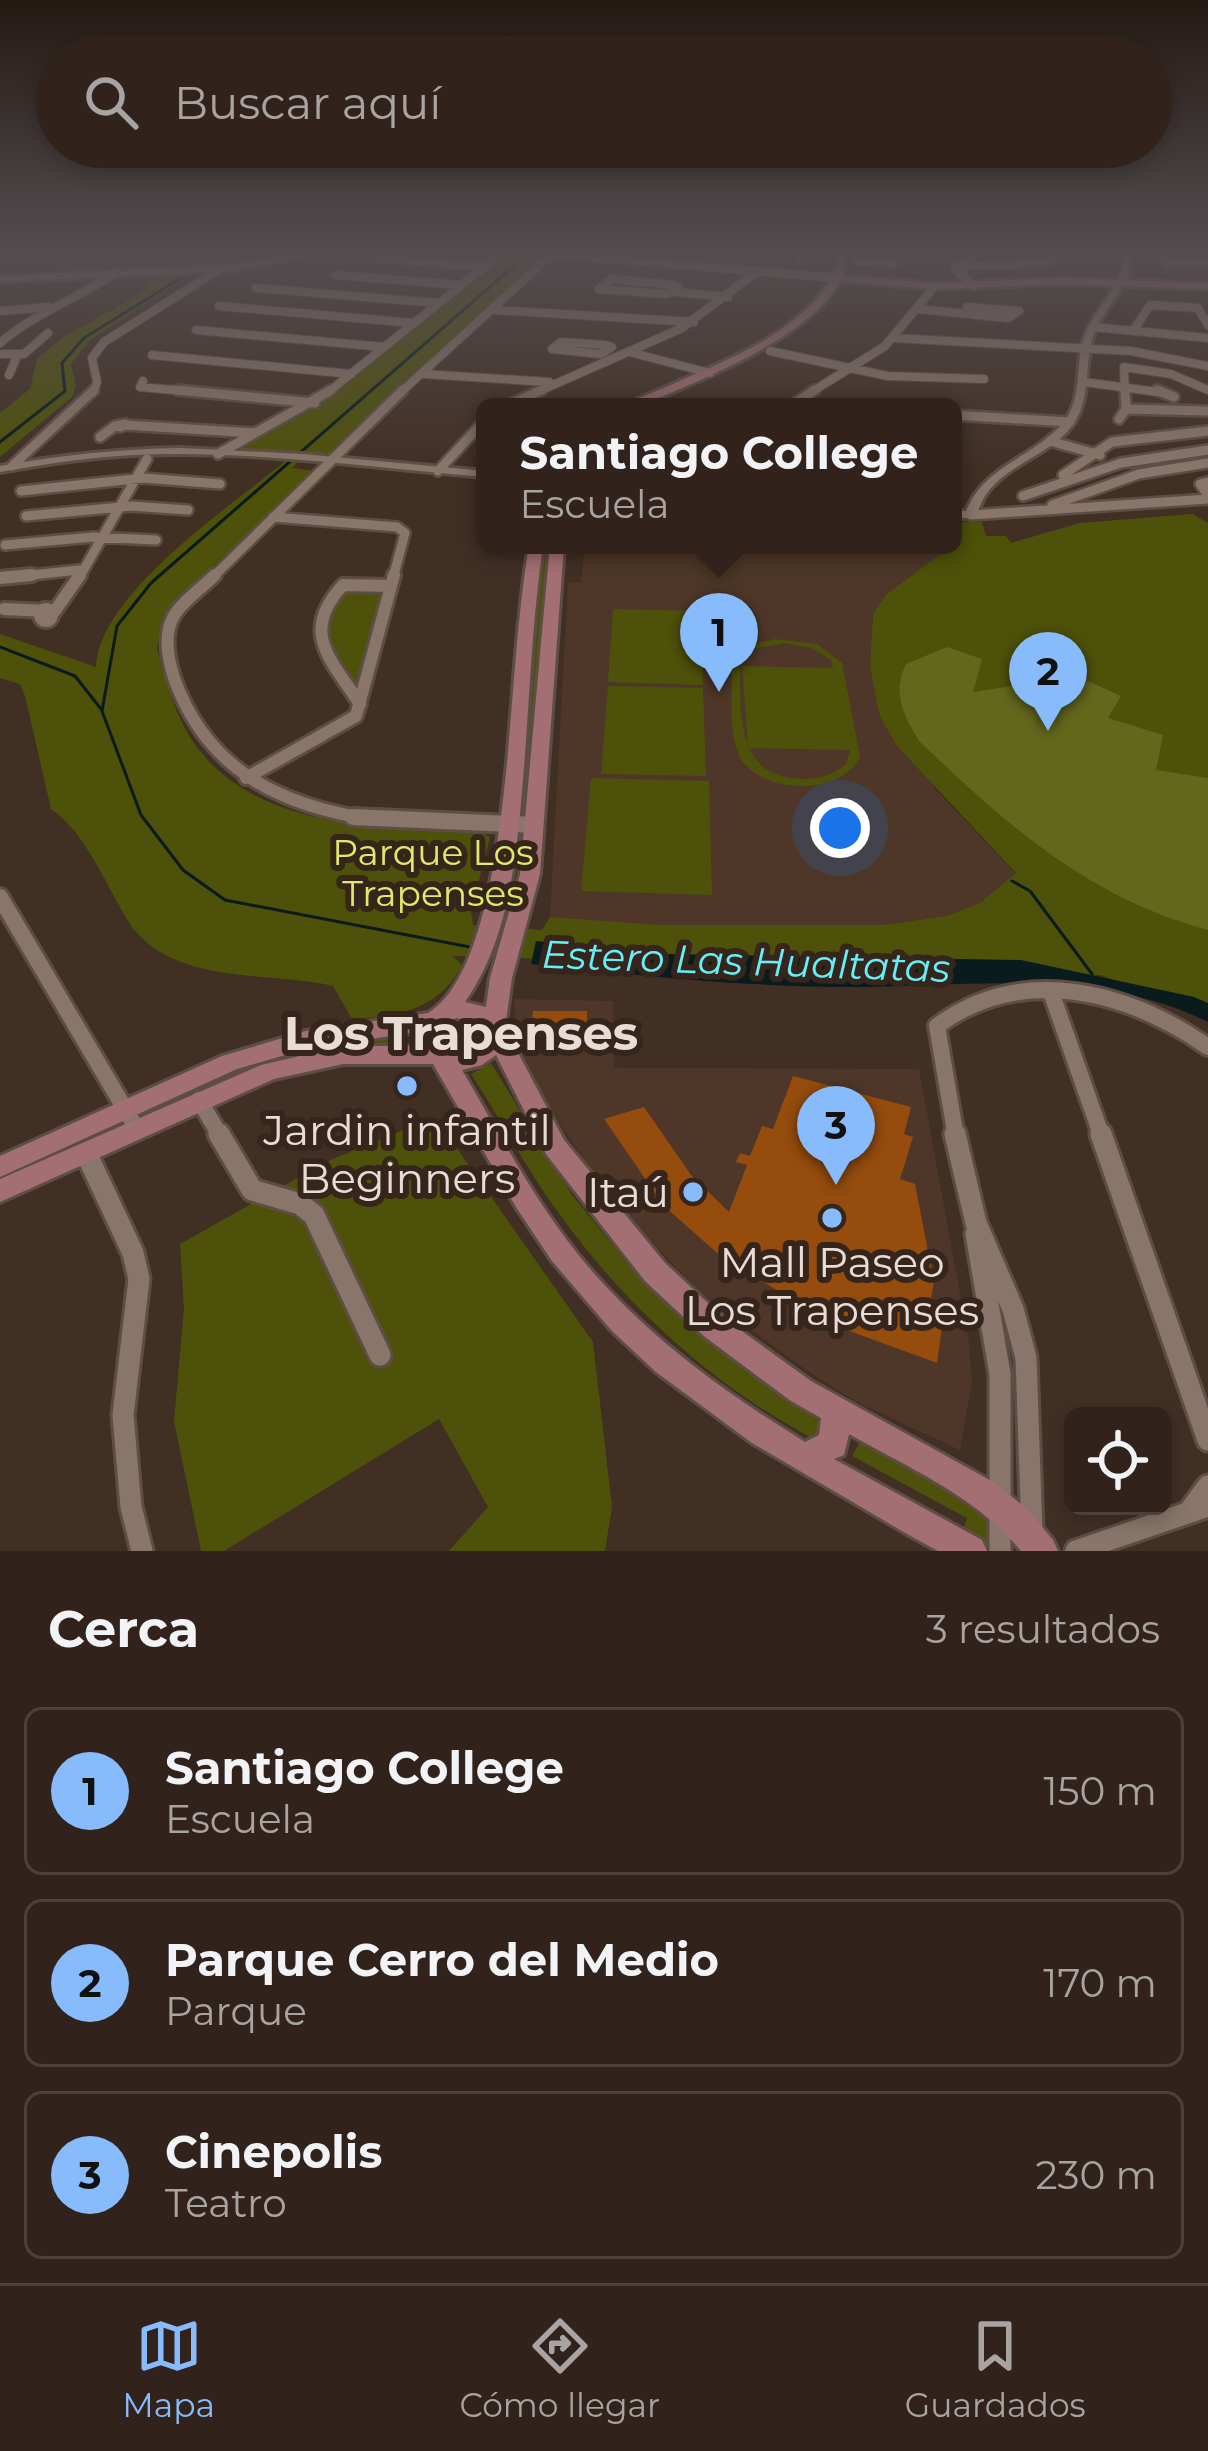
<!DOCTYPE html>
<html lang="es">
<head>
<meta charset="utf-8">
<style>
	body { margin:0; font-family:Montserrat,sans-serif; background:#3d2f28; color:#f1f3f6 }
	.controls { position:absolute; right:36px; bottom:36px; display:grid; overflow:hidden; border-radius:18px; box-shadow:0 6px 18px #0003 }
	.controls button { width:108px; height:108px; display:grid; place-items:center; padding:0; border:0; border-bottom:3px solid #4c403a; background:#31231b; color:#f1f3f6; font:60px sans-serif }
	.you { position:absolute; left:840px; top:828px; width:42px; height:42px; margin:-30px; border:9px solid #fff; border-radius:50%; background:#1a73e8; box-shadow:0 0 0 18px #1a73e833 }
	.badge { display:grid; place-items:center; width:78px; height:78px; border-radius:50%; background:#87bbfb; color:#111; font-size:39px; font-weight:700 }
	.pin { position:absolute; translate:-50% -99px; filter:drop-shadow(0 3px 6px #0008) }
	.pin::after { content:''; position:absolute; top:63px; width:42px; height:36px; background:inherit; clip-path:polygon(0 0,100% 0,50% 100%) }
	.popup { position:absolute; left:476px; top:398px; width:486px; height:156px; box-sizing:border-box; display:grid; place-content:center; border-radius:18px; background:#31231b; filter:drop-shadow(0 3px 9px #0005); font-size:39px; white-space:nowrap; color:#a8a4a3 }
	.popup b { font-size:45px; color:#f1f3f6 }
	.popup::after { content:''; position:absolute; left:50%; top:100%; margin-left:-24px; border:24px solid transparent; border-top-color:#31231b }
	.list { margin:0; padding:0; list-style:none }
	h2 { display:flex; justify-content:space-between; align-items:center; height:156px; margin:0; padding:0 48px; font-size:51px }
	h2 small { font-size:39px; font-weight:400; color:#a8a4a3 }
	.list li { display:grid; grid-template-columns:78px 1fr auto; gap:36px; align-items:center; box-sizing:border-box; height:168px; margin:0 24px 24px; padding:0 24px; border:3px solid #4c403a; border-radius:18px }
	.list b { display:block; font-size:45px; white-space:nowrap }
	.list p { margin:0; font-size:39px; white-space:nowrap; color:#a8a4a3 }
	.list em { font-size:39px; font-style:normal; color:#a8a4a3 }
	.icon { flex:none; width:66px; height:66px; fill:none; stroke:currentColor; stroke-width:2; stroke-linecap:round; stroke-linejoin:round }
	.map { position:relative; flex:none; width:1208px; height:1551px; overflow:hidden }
	.search { position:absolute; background:#31231b; box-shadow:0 6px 18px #0003; left:36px; right:36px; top:36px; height:132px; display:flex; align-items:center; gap:30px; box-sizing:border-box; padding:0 42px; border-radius:66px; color:#a8a4a3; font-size:45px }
	.sheet { height:732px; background:#31231b }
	nav { display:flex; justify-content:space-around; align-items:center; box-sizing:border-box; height:168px; border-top:3px solid #4c403a; background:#31231b; font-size:33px; color:#a8a4a3 }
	nav a { display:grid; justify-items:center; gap:6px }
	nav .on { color:#87bbfb }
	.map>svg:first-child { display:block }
	.built { fill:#4e3728 }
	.green { fill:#4e5109; fill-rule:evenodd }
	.forest { fill:#63671c }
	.water { fill:#091b1c }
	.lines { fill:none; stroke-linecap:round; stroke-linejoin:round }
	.stream { stroke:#091b1c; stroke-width:3 }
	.building { fill:#954c0d }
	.minor-far4-casing { stroke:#5d4e45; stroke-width:10 }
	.minor-far3-casing { stroke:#5d4e45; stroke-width:14 }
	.minor-far2-casing { stroke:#5d4e45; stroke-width:18 }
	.minor-far1-casing { stroke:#5d4e45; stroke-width:22 }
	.minor-casing { stroke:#5d4e45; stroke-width:27 }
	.tertiary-casing { stroke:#5d4e45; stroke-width:6 }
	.secondary-casing { stroke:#5d4e45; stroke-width:6 }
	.minor-far4 { stroke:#897569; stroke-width:8 }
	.minor-far3 { stroke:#897569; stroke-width:9 }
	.minor-far2 { stroke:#897569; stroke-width:12 }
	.minor-far1 { stroke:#897569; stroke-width:16 }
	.minor { stroke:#897569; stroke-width:21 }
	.tertiary { fill:#897569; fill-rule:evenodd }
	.secondary { fill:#a36f73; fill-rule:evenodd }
	.poi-dot { fill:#87bbfb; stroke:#36251b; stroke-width:4.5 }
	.labels { text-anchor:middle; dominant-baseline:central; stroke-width:12; stroke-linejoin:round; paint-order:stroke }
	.park-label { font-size:36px; fill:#e1e96b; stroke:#36251b }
	.water-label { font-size:39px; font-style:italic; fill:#64eff9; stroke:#36251b }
	.near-poi-label { font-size:42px; fill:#e8dcd5; stroke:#36251b }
	.near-neighbourhood-label { font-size:48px; font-weight:bold; fill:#e8dcd5; stroke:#36251b }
</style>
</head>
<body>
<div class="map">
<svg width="1208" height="1551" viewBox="0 0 1208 1551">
	<rect width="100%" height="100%" fill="#412f24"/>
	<path class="built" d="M 573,545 L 950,545 L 873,614 L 870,666 L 935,789 L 1016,874 L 980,903 L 946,916 L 884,925 L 662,925 L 550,917 L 568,583 L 581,582 L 585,547 Z
		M 514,999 L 613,1001 L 614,1068 L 919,1069 L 969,1343 L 972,1381 L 960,1450 L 855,1401 L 806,1370 L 700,1292 L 665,1256 L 593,1174 L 541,1094 L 518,1054 Z"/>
	<path class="green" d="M 68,251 L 259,251 L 214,259 L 90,340 L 71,364 L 76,385 L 72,397 L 0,457 L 0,413 L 30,389 L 37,359 L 62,338 L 134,297 L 161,274 L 182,272 L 195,259 Z
		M 510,251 L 553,251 L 331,459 L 302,458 L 292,468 L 316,471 L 179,598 L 163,622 L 157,648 C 166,680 175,716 194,743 C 256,831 382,827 477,831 L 490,837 L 471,912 L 473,925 L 542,930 L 550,917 L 662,925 L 884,925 L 946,916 L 980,903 L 1016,873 L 897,746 L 880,717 L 870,666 L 873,614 L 886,595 L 953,545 L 962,522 L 982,522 L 986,536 L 1006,536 L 1011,543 L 1080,523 L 1192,514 L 1208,523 L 1208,1016 L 1101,975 L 452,956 L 462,965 C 440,1009 398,1017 352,1019 L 333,986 C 269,971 169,986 128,921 C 106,885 86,833 51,809 L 25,696 L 20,684 L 0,678 L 0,634 L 96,667 C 99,593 233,505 289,458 L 233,449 L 328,398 Z
		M 545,545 L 550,545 L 524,837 L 512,891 L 536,594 Z
		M 345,588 L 384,592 L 358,685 C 322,650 313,628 345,588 Z
		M 613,609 L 700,611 L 703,685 L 608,682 Z
		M 775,639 L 817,644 L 842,663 L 860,756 C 844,797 757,795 739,755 C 728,732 732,687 732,661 L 746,646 ZM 784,643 L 812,648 L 831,660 L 844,720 L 833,668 L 742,666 L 748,748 L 850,750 L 846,764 C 831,777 812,781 792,778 C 734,771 741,708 740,662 L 752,649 Z
		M 608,686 L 703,688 L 706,776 L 601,774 Z
		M 591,778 L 709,781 L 712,895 L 581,891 Z
		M 406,1033 L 407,1046 C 310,1051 240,1072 153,1114 L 145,1111 C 205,1057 329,1043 406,1033 Z
		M 491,1063 L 572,1195 L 629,1265 L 734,1361 L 825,1425 L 818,1441 C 720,1391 631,1311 566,1223 C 530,1176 503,1123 471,1074 Z
		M 435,1117 L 593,1342 L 612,1507 L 605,1551 L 449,1551 L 488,1507 L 439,1419 L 224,1551 L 201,1551 L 174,1421 L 184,1309 L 180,1244 L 326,1162 Z
		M 860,1442 L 992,1515 L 990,1547 L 963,1530 L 967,1518 L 852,1456 Z"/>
	<path class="forest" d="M 947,647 L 982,659 L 973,692 L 1077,676 L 1121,696 L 1108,718 L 1163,735 L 1156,770 L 1208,778 L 1208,930 C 1088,898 1007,825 919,741 C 903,714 892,693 906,664 Z"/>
	<path class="water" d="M 536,941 L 665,954 L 1021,960 L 1194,997 L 1208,1003 L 1208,1022 C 1092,965 964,988 840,987 C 736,986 634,975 531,964 Z"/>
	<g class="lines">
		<path class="stream" d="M 196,267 L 239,251
			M 0,442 L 65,391 L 62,363 L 84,338 L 189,273
			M 0,647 L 75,676 L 101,709
			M 1012,881 L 1030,891 L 1092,974
			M 475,948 L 225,900 L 183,870 L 141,815 L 102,711 L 117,626 L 151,583 L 531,251"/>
	</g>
	<path class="building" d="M 533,1011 L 587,1011 L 587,1032 L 531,1031 Z
		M 793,1076 L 911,1107 L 904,1134 L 913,1137 L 900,1179 L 915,1184 L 934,1282 L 928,1316 L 943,1320 L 937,1363 L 833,1325 L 717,1253 L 664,1206 L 604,1119 L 644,1107 L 691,1175 L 729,1212 L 747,1165 L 736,1162 L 740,1153 L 750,1156 L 762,1126 L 773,1129 Z"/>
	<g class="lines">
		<g class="minor-far4-casing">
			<path id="minor-far4" d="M 816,251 L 839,253
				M 1159,251 L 1166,264 L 1208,262
				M 377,258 L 482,267
				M 799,258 L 804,251
				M 856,261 L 894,264
				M 954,267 L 1045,263 L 1053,260 L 1055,251
				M 336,275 L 460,285
				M 612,279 L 673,285 L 679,288 L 666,294 L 599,289 Z
				M 974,286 L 954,267 L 981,251
				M 256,288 L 438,303
				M 675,292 L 728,297
				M 219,306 L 413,323
				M 967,307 L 1019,311
				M 919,309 L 1008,318 L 1019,311
				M 495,310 L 694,322
				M 0,311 L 48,307
				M 1093,327 L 1208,338
				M 196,330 L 384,347
				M 1133,331 L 1150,305 L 1198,308 L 1208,325
				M 894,338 L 1131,351 L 1208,366
				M 561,342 L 606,345 L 612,347 L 601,354 L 552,349 Z
				M 0,343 C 35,313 77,299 115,273
				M 770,351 L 888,376 L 984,379
				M 633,353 L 710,373
				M 0,354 L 24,354 L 48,333
				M 152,355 L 351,374
				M 424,374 L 549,382
				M 9,375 L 18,354
				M 143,381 L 140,387 L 209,393
				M 1084,382 L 1165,393
				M 93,393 L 97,382 L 92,358 L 104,342 L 220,269
				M 327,393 L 504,251
				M 400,393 L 552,254 L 838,278
				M 535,393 L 682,328 L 759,270
				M 810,393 L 885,346 L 935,286
				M 1125,393 L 1124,367 L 1171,374 L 1208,390"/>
		</g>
		<g class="minor-far3-casing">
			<path id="minor-far3" d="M 177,390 L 315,403
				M 1157,390 L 1174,397
				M 800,405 L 837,407
				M 504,407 L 542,390
				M 789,407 L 815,390
				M 1126,409 L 1208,411
				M 953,415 L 1070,422
				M 1119,419 L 1126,409 L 1125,390
				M 125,424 L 121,427 L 115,426 Z
				M 125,425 L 255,433
				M 100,437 L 115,426
				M 1050,441 L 1100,455
				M 218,454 L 331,390
				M 12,466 L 94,390
				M 438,471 L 485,420
				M 1063,475 L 1112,442 L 1208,431
				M 1208,482 L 1200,484 L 1208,495
				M 21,491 L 144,478 L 220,484
				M 1023,496 L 1121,463 L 1208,450
				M 1052,505 L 1139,474 L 1208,463
				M 971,515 L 1208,499
				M 26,516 L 131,506 L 188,510
				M 273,517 L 397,527 L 405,533 L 393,578
				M 5,545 L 93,537 L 156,540
				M 3,578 L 79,570
				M 79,578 L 147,459
				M 212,578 L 403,390"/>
		</g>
		<g class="minor-far2-casing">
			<path id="minor-far2" d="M 215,575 C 203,587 184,600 175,614 C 163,632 168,659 174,678 C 207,771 281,806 374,820
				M 0,578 L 32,575
				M40 615a6 6 0 1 1 12 0a6 6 0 1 1-12 0Z
				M 4,609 L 48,611
				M 54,612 L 80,575
				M 360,704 C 331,659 299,633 343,585 L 391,586
				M 246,778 L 356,716 L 394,575"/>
		</g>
		<g class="minor-far1-casing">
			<path id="minor-far1" d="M 353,817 L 535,825
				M 0,897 L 138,1131
				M 1051,992 L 1102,1137
				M 199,1100 L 221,1137
				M 956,1137 L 937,1026 C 1022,963 1128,991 1208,1047"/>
		</g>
		<g class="minor-casing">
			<path id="minor" d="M 219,1134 L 252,1190 L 300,1204 L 314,1215 L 380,1355
				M 955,1134 L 976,1223 L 1013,1309 L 1026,1358 L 1032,1532
				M 1101,1134 L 1208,1440
				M 87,1155 L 133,1253 L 139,1279 L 123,1415 L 131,1507 L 142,1551
				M 976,1234 L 1000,1374 L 1000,1551
				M 1191,1509 L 1208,1486
				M 1076,1551 L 1208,1506"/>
		</g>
		<g class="tertiary-casing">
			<path id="tertiary" d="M 1124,251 L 1132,251 C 1132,287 1106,303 1094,334 C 1082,367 1094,402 1068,431 C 1045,456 1008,465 987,493 C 982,500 979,509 975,518 L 953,518 L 953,510 L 966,511 C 984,466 1032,458 1062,424 C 1084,399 1074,364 1085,335 C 1097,304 1124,287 1124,251 Z
				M 181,448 L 303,454 L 485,471 L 485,477 C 364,467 240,448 118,456 C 78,459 39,465 0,472 L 0,466 C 61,455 119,449 181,448 Z"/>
		</g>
		<g class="secondary-casing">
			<path id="secondary" d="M 317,251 L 337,251 L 233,271 L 0,282 L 0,276 L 233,265 Z
				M 833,251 L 841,251 L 847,263 L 842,276 L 935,283 L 1064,278 L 1208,283 L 1208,289 L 1064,284 L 935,289 L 840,281 C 810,339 697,381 638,407 L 623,407 C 639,397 658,391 675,383 C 734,357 813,327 839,263 Z
				M 529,545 L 543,545 C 533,615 530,685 525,755 C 518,838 514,932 465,1002 L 486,1007 L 490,978 L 520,874 L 550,545 L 564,545 L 540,874 L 512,978 L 505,1028 L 564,1140 L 665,1263 L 725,1319 L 811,1381 L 995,1483 L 1027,1509 L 1053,1540 L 1058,1551 L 1021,1551 C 977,1497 909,1468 849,1434 L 844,1455 L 834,1459 L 982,1540 L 987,1551 L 938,1551 L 907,1534 L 752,1443 L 656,1372 L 612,1331 L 552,1261 L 516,1207 L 433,1064 L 343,1064 L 274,1079 L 0,1202 L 0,1179 L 261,1065 L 343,1046 L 416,1046 L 416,1032 L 306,1049 L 237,1069 L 0,1177 L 0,1156 L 222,1056 L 306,1031 L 428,1013 C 501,970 508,736 516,655 C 519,618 523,582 529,545 ZM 456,1018 L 480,1023 L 485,1034 L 467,1051 L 450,1051 L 437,1040 L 439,1029 ZM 496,1055 L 546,1154 L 645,1281 L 705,1337 L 791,1401 L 821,1418 L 819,1435 L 805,1442 C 727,1394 652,1340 591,1270 C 539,1210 502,1138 462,1070 L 482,1065 Z"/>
		</g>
		<use href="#minor-far4" class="minor-far4"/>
		<use href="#minor-far3" class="minor-far3"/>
		<use href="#minor-far2" class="minor-far2"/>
		<use href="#minor-far1" class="minor-far1"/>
		<use href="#minor" class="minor"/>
		<use href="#tertiary" class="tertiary"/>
		<use href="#secondary" class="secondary"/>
	</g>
	<linearGradient id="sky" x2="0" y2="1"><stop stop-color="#241a14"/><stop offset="0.54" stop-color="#544d50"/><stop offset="1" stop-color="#544d50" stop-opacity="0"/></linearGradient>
	<rect width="1208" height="468" fill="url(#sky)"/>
	<g class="poi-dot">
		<circle cx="407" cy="1086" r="12"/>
		<circle cx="693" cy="1192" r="12"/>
		<circle cx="832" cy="1218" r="12"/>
	</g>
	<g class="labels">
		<g class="park-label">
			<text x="433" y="852">Parque Los<tspan x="433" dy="41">Trapenses</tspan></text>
		</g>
		<g class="water-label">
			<text transform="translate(746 961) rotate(2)">Estero Las Hualtatas</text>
		</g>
		<g class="near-poi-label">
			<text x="407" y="1130">Jardin infantil<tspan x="407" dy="48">Beginners</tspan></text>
			<text x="669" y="1192" text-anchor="end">Itaú</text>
			<text x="832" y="1262">Mall Paseo<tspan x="832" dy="48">Los Trapenses</tspan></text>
		</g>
		<g class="near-neighbourhood-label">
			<text x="461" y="1033">Los Trapenses</text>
		</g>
	</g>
</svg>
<div class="controls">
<button><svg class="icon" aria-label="locate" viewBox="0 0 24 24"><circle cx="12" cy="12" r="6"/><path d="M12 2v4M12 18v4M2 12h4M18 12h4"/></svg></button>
</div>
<div class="you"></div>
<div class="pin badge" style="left:719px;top:692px">1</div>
<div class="popup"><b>Santiago College</b>Escuela</div>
<div class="pin badge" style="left:1048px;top:731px">2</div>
<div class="pin badge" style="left:836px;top:1185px">3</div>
<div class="search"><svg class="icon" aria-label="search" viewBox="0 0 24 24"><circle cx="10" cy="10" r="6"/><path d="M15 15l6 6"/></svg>Buscar aquí</div>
</div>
<section class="sheet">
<h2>Cerca<small>3 resultados</small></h2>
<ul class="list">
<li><span class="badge">1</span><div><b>Santiago College</b><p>Escuela</p></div><em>150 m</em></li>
<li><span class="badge">2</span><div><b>Parque Cerro del Medio</b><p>Parque</p></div><em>170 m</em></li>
<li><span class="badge">3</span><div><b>Cinepolis</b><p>Teatro</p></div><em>230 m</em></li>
</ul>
</section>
<nav>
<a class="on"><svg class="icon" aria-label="map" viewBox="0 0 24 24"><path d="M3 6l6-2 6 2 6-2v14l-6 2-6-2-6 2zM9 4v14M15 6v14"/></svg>Mapa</a>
<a><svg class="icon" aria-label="directions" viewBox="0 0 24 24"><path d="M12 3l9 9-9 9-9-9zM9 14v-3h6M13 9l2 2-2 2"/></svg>Cómo llegar</a>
<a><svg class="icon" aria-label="saved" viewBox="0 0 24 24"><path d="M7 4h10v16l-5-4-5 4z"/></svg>Guardados</a>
</nav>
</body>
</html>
